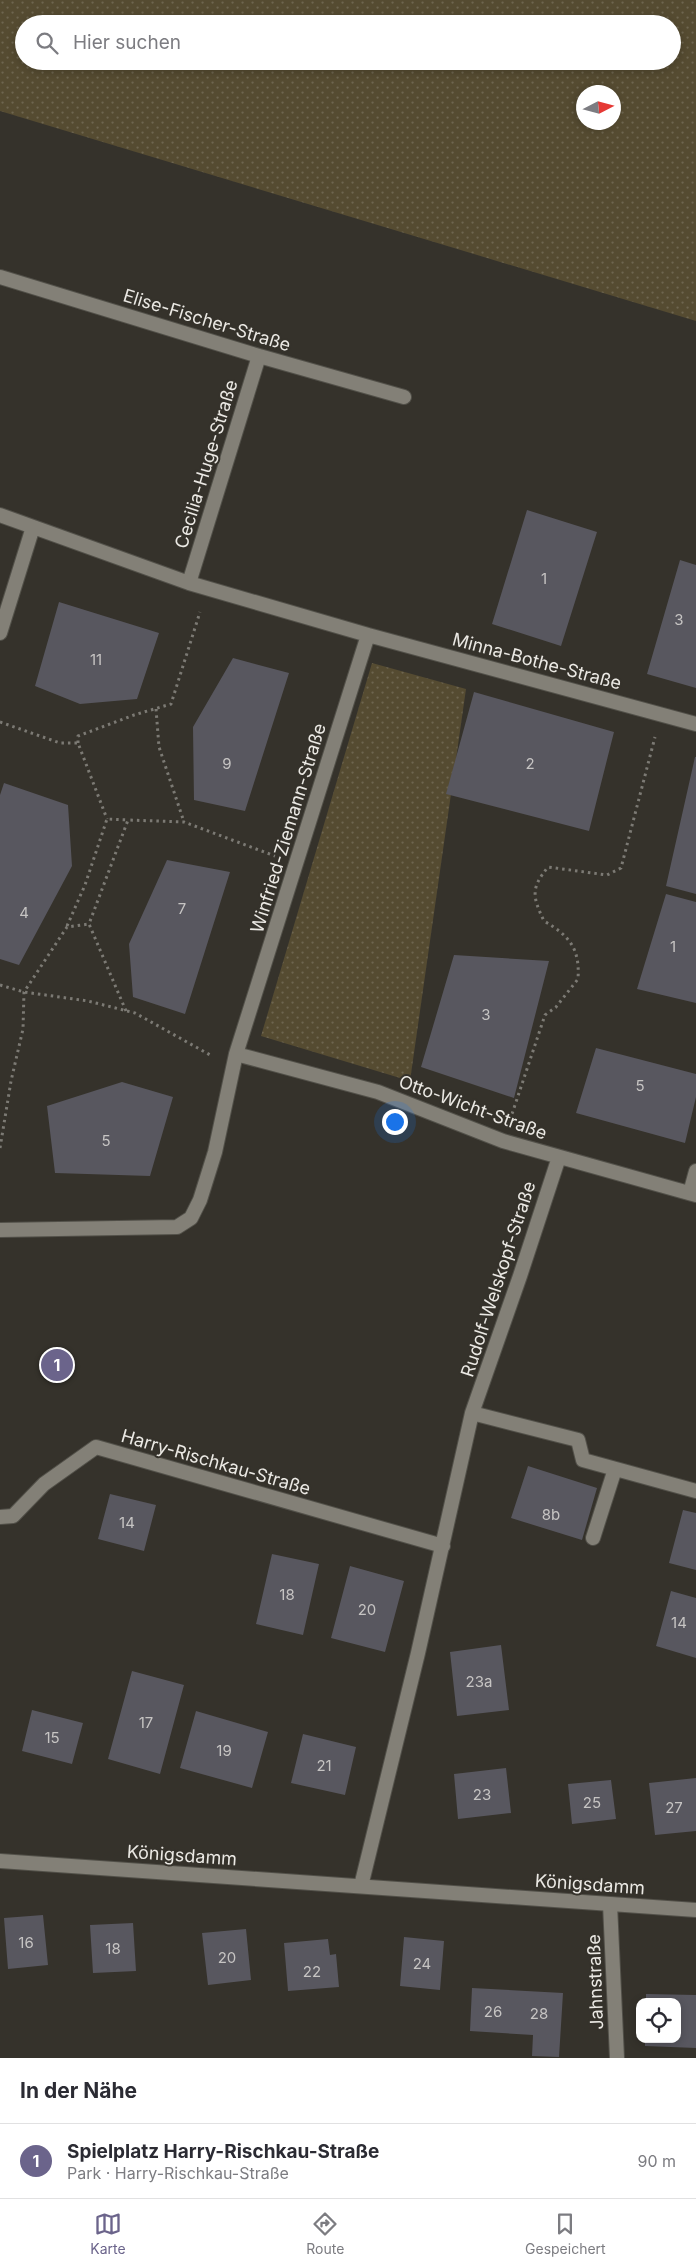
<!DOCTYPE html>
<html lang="de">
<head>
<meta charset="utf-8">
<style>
	body { margin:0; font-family:Inter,sans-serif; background:#f2f2f3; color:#2b2b33 }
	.controls { position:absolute; right:15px; bottom:15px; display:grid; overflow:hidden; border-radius:10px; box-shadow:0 2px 8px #0003 }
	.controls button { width:45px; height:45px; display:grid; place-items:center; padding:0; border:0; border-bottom:1px solid #e1e1e2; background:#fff; color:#2b2b33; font:25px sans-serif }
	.compass { position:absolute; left:576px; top:85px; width:45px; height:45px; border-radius:50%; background:#fff; box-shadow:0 2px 8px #0003; rotate:84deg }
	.you { position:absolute; left:394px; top:1121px; width:18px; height:18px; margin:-12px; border:4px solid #fff; border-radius:50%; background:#1a73e8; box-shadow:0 0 0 8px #1a73e833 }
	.badge { display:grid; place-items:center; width:32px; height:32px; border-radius:50%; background:#6b648b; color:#fff; font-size:16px; font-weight:700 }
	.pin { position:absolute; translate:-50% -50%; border:2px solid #fff; box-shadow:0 1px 5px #0006 }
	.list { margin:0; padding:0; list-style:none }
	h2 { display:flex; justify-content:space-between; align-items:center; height:65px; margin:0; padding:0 20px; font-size:21px }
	h2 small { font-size:16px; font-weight:400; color:#7c7c81 }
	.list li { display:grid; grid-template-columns:32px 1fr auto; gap:15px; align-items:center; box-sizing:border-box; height:75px; padding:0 20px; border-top:1px solid #e1e1e2 }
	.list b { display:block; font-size:19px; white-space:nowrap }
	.list p { margin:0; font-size:16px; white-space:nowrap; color:#7c7c81 }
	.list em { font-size:16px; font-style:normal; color:#7c7c81 }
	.icon { flex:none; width:28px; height:28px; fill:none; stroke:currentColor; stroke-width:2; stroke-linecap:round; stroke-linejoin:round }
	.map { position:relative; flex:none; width:696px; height:2058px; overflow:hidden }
	.search { position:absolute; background:#fff; box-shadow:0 2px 8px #0003; left:15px; right:15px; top:15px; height:55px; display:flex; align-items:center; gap:12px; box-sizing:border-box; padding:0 18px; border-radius:28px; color:#7c7c81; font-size:19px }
	.sheet { height:140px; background:#fff }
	nav { display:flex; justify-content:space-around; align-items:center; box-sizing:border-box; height:70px; border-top:1px solid #e1e1e2; background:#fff; font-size:14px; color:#7c7c81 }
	nav a { display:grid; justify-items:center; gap:2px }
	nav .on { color:#6b648b }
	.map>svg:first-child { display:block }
	.grass { fill:url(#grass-dots); fill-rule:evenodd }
	.building { fill:#58575f }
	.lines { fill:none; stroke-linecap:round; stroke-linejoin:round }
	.minor-casing { stroke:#525049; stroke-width:16 }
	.path { stroke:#7c7a74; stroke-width:3; stroke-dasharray:2.5 4; stroke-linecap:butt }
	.minor { stroke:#838077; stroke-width:14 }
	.labels { text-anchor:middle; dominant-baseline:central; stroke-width:4; stroke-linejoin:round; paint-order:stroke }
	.number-label { font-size:15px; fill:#c6c4c3 }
	.street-label { font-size:18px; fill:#ebe9e4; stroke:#35322b }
</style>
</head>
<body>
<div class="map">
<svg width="696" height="2058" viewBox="0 0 696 2058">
	<defs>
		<pattern id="grass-dots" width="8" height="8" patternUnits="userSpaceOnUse" patternTransform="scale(1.25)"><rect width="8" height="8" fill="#554b31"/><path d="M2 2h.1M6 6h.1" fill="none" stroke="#6e654f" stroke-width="1.8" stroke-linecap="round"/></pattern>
	</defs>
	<rect width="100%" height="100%" fill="#35322b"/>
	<path class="grass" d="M 0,0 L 696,0 L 696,321 L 0,111 ZM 24,24 L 672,24 L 672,61 L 24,61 ZM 584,92 L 614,92 L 614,122 L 584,122 Z
		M 372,663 L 466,689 L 410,1081 L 261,1036 Z"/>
	<path class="building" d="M 527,510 L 597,532 L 561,646 L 492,624 Z
		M 680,560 L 696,565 L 696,688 L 647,674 Z
		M 59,602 L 159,633 L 137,699 L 80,704 L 35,686 Z
		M 233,658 L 289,673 L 245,811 L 194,800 L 193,727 Z
		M 474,692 L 614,732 L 589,831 L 446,794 Z
		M 695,757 L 696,757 L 696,894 L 666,886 Z
		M 4,783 L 68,805 L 72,866 L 19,965 L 0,959 L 0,795 Z
		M 167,860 L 230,872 L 185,1014 L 133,997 L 129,944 Z
		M 666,894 L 696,902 L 696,1003 L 637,989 Z
		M 454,955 L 549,961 L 514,1098 L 421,1067 Z
		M 596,1048 L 696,1074 L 696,1097 L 685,1143 L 576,1113 Z
		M 122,1082 L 173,1097 L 150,1176 L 55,1173 L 47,1106 Z
		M 528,1466 L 597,1488 L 582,1540 L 511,1518 Z
		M 110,1494 L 156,1505 L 144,1551 L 98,1539 Z
		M 683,1510 L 696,1513 L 696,1570 L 669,1563 Z
		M 272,1554 L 319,1564 L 303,1635 L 256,1624 Z
		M 350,1566 L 404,1581 L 385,1652 L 331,1638 Z
		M 671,1591 L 696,1598 L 696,1658 L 656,1646 Z
		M 501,1645 L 509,1710 L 457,1716 L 450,1652 Z
		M 132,1671 L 184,1685 L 160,1774 L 108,1759 Z
		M 32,1710 L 83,1723 L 72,1764 L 22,1751 Z
		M 196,1711 L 268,1732 L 252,1788 L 180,1768 Z
		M 303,1734 L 356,1747 L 345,1795 L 291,1783 Z
		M 506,1768 L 511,1813 L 458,1819 L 454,1774 Z
		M 696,1778 L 696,1831 L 655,1835 L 649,1783 Z
		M 611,1780 L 616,1819 L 572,1824 L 568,1784 Z
		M 43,1915 L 48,1965 L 8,1969 L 4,1918 Z
		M 133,1923 L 136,1971 L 93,1973 L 90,1925 Z
		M 246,1929 L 251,1980 L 208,1985 L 202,1933 Z
		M 404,1937 L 444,1941 L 440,1990 L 400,1986 Z
		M 328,1939 L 330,1955 L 336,1954 L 339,1987 L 288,1991 L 284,1943 Z
		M 472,1988 L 563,1993 L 559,2057 L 532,2056 L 533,2035 L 470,2031 Z
		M 646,1994 L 696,1995 L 696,2048 L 645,2046 L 645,2039 L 677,2039 L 677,2002 L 646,2002 Z"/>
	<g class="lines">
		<g class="minor-casing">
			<path id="minor" d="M 0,277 L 259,356 L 404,397
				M 0,515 L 189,583 L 368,635 L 236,1054 L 215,1152 L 200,1200 L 191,1218 L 177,1227 L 0,1230
				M 189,583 L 259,356
				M 0,633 L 33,527
				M 368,635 L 696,724
				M 236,1054 L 378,1092 L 503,1141 L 696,1195
				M 690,1193 L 696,1171
				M 472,1413 L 578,1440 L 583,1460 L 696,1491
				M 0,1517 L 13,1516 L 44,1484 L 96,1447 L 443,1546
				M 593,1538 L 615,1469
				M 0,1861 L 696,1910
				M 361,1886 L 418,1653 L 472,1413 L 520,1276 L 559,1157
				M 610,1904 L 617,2058"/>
		</g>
		<path class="path" d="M 156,709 L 159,747 L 184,822
			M 0,722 L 60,743 L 78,743 L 107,819
			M 78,743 L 78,736 L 134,715 L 171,704 L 200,612
			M 67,926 L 85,885 L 107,819 L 128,820
			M 0,985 L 24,992 L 88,1001 L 135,1013 L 212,1056
			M 126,1011 L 89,924 L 128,820 L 184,822 L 275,856
			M 510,1120 L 545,1015 L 556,1007 L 578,979 C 580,949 570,936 544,921 C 532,896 531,888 548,867 L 607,875 L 621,868 L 655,737
			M 0,1148 L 11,1081 L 23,1029 L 24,992 L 67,927 L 89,924"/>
		<use href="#minor" class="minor"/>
	</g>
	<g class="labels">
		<g class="number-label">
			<text x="544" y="578">1</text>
			<text x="679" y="619">3</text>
			<text x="96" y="659">11</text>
			<text x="227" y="763">9</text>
			<text x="530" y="763">2</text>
			<text x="182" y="908">7</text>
			<text x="24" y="912">4</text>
			<text x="673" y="946">1</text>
			<text x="486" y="1014">3</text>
			<text x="640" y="1085">5</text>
			<text x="106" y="1140">5</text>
			<text x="551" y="1514">8b</text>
			<text x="127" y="1522">14</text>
			<text x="287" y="1594">18</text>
			<text x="367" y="1609">20</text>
			<text x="679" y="1622">14</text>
			<text x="479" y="1681">23a</text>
			<text x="146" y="1722">17</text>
			<text x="52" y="1737">15</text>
			<text x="224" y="1750">19</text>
			<text x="324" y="1765">21</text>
			<text x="482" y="1794">23</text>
			<text x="592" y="1802">25</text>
			<text x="674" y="1807">27</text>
			<text x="26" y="1942">16</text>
			<text x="113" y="1948">18</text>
			<text x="227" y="1957">20</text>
			<text x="422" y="1963">24</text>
			<text x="312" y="1971">22</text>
			<text x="493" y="2011">26</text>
			<text x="539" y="2013">28</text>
		</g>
		<g class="street-label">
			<text transform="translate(207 320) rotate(17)">Elise-Fischer-Straße</text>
			<text transform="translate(206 464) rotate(-73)">Cecilia-Huge-Straße</text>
			<text transform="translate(537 661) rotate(15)">Minna-Bothe-Straße</text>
			<text transform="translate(288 828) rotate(-73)">Winfried-Ziemann-Straße</text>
			<text transform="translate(473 1107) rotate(20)">Otto-Wicht-Straße</text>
			<text transform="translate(498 1279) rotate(-72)">Rudolf-Welskopf-Straße</text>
			<text transform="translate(216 1462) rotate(16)">Harry-Rischkau-Straße</text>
			<text transform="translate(182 1855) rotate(4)">Königsdamm</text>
			<text transform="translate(590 1884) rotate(4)">Königsdamm</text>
			<text transform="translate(595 1982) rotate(-92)">Jahnstraße</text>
		</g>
	</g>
</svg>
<div class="controls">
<button><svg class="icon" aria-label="locate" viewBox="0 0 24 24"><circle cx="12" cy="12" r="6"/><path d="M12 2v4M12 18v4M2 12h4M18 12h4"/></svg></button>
</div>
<svg class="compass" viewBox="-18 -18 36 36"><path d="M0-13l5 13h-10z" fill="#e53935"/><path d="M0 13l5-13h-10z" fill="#7c7c81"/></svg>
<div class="you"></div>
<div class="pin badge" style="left:57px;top:1365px">1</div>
<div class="search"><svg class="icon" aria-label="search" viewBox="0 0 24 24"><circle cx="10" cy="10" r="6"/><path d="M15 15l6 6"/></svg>Hier suchen</div>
</div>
<section class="sheet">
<h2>In der Nähe<small></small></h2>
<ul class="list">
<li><span class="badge">1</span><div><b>Spielplatz Harry-Rischkau-Straße</b><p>Park · Harry-Rischkau-Straße</p></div><em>90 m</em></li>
</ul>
</section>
<nav>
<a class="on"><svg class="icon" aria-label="map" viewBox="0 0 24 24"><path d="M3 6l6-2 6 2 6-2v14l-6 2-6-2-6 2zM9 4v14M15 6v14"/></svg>Karte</a>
<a><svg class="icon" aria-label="directions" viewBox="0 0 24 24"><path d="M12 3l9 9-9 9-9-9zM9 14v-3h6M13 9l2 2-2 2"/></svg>Route</a>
<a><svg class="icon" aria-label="saved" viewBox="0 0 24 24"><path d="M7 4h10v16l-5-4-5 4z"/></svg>Gespeichert</a>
</nav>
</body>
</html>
